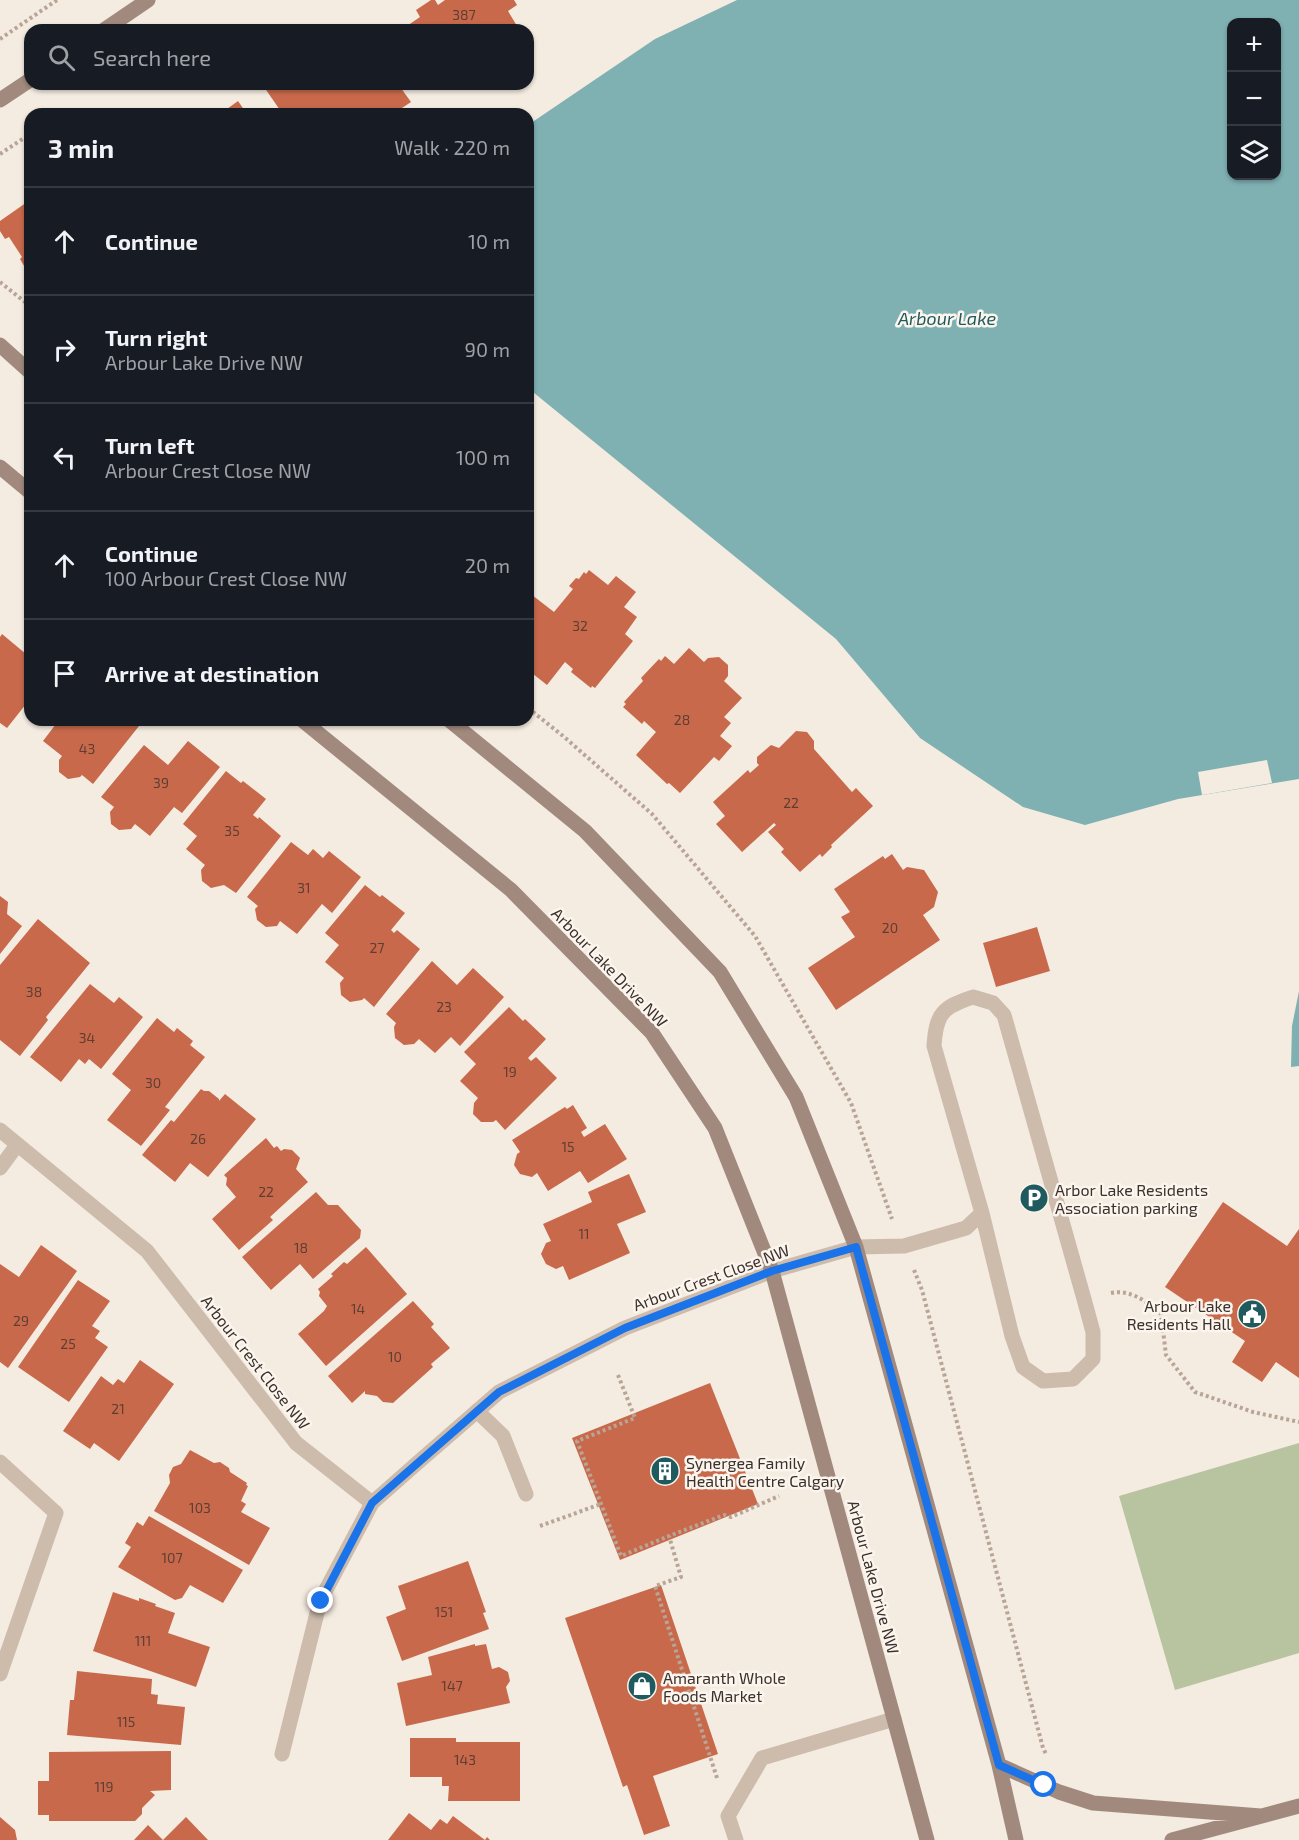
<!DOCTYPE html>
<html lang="en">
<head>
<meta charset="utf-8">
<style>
	body { margin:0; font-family:"Exo 2",sans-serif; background:#242831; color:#f1f3f6 }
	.controls { position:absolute; right:18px; top:18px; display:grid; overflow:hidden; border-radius:12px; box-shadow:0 2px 4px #0004 }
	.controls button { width:54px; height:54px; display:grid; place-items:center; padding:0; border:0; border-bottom:2px solid #363941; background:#171b24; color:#f1f3f6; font:30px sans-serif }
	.stop { position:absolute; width:18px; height:18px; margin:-14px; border:4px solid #1a73e8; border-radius:50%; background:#fff }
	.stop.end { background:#1a73e8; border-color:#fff; box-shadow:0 2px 6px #0008 }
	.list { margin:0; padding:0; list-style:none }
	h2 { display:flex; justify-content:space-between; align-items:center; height:78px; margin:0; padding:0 24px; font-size:26px }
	h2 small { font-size:20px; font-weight:400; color:#9ea1a6 }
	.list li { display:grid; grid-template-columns:39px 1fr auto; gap:18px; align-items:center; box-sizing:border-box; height:108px; padding:0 24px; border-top:2px solid #363941 }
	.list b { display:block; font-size:22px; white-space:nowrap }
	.list p { margin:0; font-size:20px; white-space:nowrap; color:#9ea1a6 }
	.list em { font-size:20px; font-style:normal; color:#9ea1a6 }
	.icon { flex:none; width:33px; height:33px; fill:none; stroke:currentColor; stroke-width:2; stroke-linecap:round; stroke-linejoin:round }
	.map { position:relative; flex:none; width:1299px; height:1840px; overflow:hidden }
	.search { position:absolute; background:#171b24; box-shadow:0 2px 4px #0004; left:24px; top:24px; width:510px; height:66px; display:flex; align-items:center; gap:15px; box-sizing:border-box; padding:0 21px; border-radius:18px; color:#9ea1a6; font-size:22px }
	.panel { position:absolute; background:#171b24; box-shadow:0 2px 4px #0004; left:24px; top:108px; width:510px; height:618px; border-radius:18px }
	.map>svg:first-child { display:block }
	.green { fill:#b8c4a0 }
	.water { fill:#7fb0b2; fill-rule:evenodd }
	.pier { fill:#f4ebe1 }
	.building { fill:#c8694b }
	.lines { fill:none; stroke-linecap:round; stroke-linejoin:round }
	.path { stroke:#b9a596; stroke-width:4; stroke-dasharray:3 3; stroke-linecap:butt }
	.lane { stroke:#cdbbac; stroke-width:15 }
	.street { stroke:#cdbbac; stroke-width:15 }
	.secondary { stroke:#a18a7d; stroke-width:15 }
	.route { stroke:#1a73e8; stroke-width:8 }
	.labels { text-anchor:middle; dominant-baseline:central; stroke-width:5; stroke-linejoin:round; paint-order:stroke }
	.number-label { font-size:14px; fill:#5e3e33 }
	.street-label { font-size:16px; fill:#3b302b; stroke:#fbf5ee }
	.poi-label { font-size:16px; fill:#3b302b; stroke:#fbf5ee; text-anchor:start }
	.water-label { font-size:18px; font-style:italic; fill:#1f5a5e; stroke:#fbf5ee }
</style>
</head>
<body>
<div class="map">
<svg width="1299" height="1840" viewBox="0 0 1299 1840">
	<rect width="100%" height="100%" fill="#f4ebe1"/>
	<path class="green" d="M 1299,1443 L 1299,1653 L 1175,1690 L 1119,1496 Z"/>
	<path class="water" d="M 737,0 L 1299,0 L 1299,779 L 1178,799 L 1085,825 L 1023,807 L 920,738 L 836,639 L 528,388 L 528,125 L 655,39 ZM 1232,22 L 1276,22 L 1276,176 L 1232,176 Z
		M 1299,991 L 1299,1066 L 1291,1067 L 1292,1026 Z"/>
	<path class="pier" d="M 1267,760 L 1272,783 L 1202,795 L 1198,772 Z"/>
	<path class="building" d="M 431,0 L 435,0 L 438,5 L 445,0 L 514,0 L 517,5 L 508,11 L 517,26 L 513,30 L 401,30 L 420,17 L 416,10 Z
		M 262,84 L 398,84 L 411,102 L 393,114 L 287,114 L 285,110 L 282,113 Z
		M 238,101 L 247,114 L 220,114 Z
		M 30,200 L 30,276 L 20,259 L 22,257 L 9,237 L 5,239 L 0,231 L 0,221 Z
		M 589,570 L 608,585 L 616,576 L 636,592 L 624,607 L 637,617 L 625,634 L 633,641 L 595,688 L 592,686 L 591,688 L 571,672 L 573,669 L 565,662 L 547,685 L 528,670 L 528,601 L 532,595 L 554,612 L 573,589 L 569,586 L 576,578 L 579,579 L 584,572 L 586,574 Z
		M 2,634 L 26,654 L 30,649 L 30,699 L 7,728 L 0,723 L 0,637 Z
		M 689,648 L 704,662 L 708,658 L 719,657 L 728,665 L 728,676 L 724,681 L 742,698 L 724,717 L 731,723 L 720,736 L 732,746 L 719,761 L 714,757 L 680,793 L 669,783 L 667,784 L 636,755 L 656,732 L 644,721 L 642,724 L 623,707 L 626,704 L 624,702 L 643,681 L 641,678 L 659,659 L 661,661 L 665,656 L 674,664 Z
		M 59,720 L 131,720 L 139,726 L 93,784 L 82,775 L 80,777 L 68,779 L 59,772 L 59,760 L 62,756 L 43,741 Z
		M 796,731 L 807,732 L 814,741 L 814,749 L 852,792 L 856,788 L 873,806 L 831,845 L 832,847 L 822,857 L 820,854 L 800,872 L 781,852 L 784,849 L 768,832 L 776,825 L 774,823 L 742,852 L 716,824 L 725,816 L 713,802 L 748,770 L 750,773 L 759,765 L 757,763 L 757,757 L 771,745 L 779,748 Z
		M 188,741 L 220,767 L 182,813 L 174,807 L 150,836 L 135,824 L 131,829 L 119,830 L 111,824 L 110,812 L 114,807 L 101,797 L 144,745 L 168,765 Z
		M 226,771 L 241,783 L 243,781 L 266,799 L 253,815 L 258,819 L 259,817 L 281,836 L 236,893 L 224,885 L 211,888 L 202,881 L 201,870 L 205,865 L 186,849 L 197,836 L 183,824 Z
		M 291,842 L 308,855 L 313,849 L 323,858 L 329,851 L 361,877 L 332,913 L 322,904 L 297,934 L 280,921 L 277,926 L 266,927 L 257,920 L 255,909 L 258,906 L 247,897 Z
		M 892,854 L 903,870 L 907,867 L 924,870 L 938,892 L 934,907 L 923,915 L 940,940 L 836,1010 L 808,968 L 855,937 L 841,917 L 850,912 L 834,889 L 883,856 L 885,859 Z
		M 365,885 L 380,897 L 382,895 L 405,913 L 391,930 L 394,933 L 397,930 L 420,949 L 374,1007 L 364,998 L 362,1000 L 350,1002 L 341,995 L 340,983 L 344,978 L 325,962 L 339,945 L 325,933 Z
		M 0,896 L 8,902 L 7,914 L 22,926 L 0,954 Z
		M 38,919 L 90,963 L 46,1017 L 48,1020 L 20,1056 L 0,1040 L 0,965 Z
		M 1037,927 L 1050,971 L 996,987 L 983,943 Z
		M 432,961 L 457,985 L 473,968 L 504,997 L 460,1046 L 451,1037 L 435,1053 L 419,1039 L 414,1044 L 404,1045 L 395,1038 L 394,1027 L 396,1023 L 386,1014 Z
		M 90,984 L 114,1003 L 119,997 L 143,1017 L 101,1069 L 89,1059 L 85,1064 L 79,1059 L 61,1082 L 30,1057 Z
		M 509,1007 L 523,1021 L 525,1019 L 546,1039 L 528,1058 L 531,1061 L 536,1057 L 557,1078 L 505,1130 L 496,1120 L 493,1122 L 481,1122 L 473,1114 L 474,1103 L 478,1098 L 460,1081 L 476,1064 L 464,1052 Z
		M 157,1018 L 174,1032 L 177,1028 L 193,1041 L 190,1045 L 205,1057 L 165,1107 L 170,1110 L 141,1146 L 107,1120 L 131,1090 L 112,1074 Z
		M 201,1089 L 204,1091 L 209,1091 L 219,1099 L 219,1101 L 225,1094 L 256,1119 L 208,1177 L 190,1163 L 175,1182 L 142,1155 L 171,1120 L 174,1122 Z
		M 573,1105 L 587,1128 L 581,1132 L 584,1137 L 605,1124 L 627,1159 L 588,1183 L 580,1171 L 548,1191 L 537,1173 L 532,1177 L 520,1174 L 514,1165 L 517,1154 L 520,1152 L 512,1140 L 565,1107 L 567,1109 Z
		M 266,1138 L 274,1148 L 277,1146 L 281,1151 L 284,1149 L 292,1150 L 300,1158 L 296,1169 L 308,1182 L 270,1217 L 273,1220 L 239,1250 L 212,1219 L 236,1197 L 226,1185 L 227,1178 L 224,1175 Z
		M 629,1174 L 646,1212 L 617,1224 L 630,1253 L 569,1280 L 563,1266 L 556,1269 L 546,1264 L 541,1254 L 546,1243 L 551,1241 L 543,1224 L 592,1202 L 588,1192 Z
		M 316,1192 L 328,1205 L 338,1205 L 361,1230 L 360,1238 L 313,1279 L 300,1264 L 271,1290 L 242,1257 Z
		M 1223,1202 L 1287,1246 L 1299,1229 L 1299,1378 L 1276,1362 L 1262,1382 L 1232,1362 L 1245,1341 L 1165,1287 Z
		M 41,1245 L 77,1271 L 8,1368 L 0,1362 L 0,1264 L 19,1277 Z
		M 366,1247 L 407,1294 L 326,1366 L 298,1334 L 324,1311 L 327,1306 L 319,1296 L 320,1292 L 318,1289 L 333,1276 L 331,1274 L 344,1262 L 347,1264 Z
		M 78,1280 L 110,1301 L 92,1326 L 100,1331 L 95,1338 L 108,1347 L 69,1402 L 18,1367 Z
		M 413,1301 L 434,1324 L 431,1327 L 450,1348 L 431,1364 L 433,1367 L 393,1403 L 383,1402 L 377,1396 L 365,1394 L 365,1391 L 352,1403 L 328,1376 Z
		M 140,1360 L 174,1384 L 119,1461 L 94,1443 L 90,1449 L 63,1431 L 101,1376 L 113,1385 L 118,1379 L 124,1383 Z
		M 710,1383 L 758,1504 L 620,1560 L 572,1438 Z
		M 190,1450 L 214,1463 L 220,1462 L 229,1468 L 230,1472 L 247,1483 L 246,1485 L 248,1486 L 241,1501 L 246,1504 L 241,1512 L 270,1528 L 249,1565 L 154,1511 L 170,1483 L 169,1475 L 173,1467 L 181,1464 Z
		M 149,1516 L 243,1570 L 223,1603 L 190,1585 L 182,1598 L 175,1600 L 118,1567 L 131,1547 L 125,1543 L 137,1522 L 143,1526 Z
		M 468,1561 L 486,1612 L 483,1613 L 489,1629 L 402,1661 L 386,1617 L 406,1609 L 398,1586 Z
		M 661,1585 L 718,1754 L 653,1776 L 670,1826 L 644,1835 L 627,1785 L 623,1787 L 565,1618 Z
		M 113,1592 L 139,1601 L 139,1598 L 156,1604 L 155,1606 L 175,1613 L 168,1633 L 210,1647 L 196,1687 L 93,1651 Z
		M 475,1644 L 475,1646 L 486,1644 L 492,1669 L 499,1667 L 508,1672 L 510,1681 L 506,1687 L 510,1703 L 406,1726 L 397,1683 L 432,1675 L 428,1657 Z
		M 77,1671 L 152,1679 L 151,1694 L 158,1695 L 157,1704 L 185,1707 L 181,1745 L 67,1735 L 70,1700 L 74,1700 Z
		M 410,1738 L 456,1738 L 456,1742 L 520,1742 L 520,1801 L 448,1801 L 449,1786 L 442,1786 L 442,1777 L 410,1777 Z
		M 171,1751 L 171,1790 L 150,1791 L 155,1795 L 142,1808 L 142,1814 L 135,1821 L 49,1821 L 49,1815 L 38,1815 L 38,1781 L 49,1781 L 49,1752 Z
		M 409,1813 L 431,1830 L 440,1819 L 447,1824 L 453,1816 L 485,1840 L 487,1837 L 490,1840 L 388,1840 Z
		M 0,1817 L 15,1830 L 17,1840 L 0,1840 Z
		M 186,1817 L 208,1840 L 163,1840 Z
		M 148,1825 L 163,1840 L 134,1840 Z"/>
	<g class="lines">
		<path class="path" d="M 0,39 L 57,0
			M 0,154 L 30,134
			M 0,282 L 30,306
			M 528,708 L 563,736 L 652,814 L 755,936 L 851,1103 L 892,1219
			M 914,1270 L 922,1290 L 1043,1748 L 1046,1754
			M 1111,1293 C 1131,1289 1147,1302 1161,1314 L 1166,1355 L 1195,1392 L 1253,1412 L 1299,1422
			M 618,1375 L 635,1418 L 577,1441 L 621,1556 L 669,1536
			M 540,1526 L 601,1504
			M 717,1778 L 655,1586 L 681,1577 L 669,1536 L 724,1515 L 731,1517 L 779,1496"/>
		<path class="lane" d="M 973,997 L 993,1003 L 1004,1015 L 1084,1299 L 1093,1332 L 1093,1359 L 1073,1379 L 1043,1381 L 1023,1367 L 1012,1336 L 982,1213 L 934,1046 C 936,1013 943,1007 973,997 Z
			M 856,1247 L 904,1246 L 966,1228 L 982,1213
			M 477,1411 L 503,1436 L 526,1494
			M 0,1462 L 56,1513 L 0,1674
			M 736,1840 L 728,1816 L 762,1758 L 894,1719"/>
		<path class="street" d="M 0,1130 L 147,1251 L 296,1443 L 372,1503
			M 0,1168 L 17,1145
			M 282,1754 L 320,1601 L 372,1503 L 415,1465 L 499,1392 L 625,1328 L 772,1271 L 856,1247"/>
		<path class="secondary" d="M 104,30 L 148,0
			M 0,100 L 30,80
			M 0,345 L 30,372
			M 0,467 L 30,492
			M 302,720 L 511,890 L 652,1033 L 715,1128 L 772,1271 L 927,1840
			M 449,720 L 585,831 L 720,972 L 796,1097 L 856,1247 L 999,1765 L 1016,1840
			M 999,1765 L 1059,1792 L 1093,1803 L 1261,1816
			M 1172,1840 L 1299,1806"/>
	</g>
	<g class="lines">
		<path class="route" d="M 321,1601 L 372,1503 L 499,1392 L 625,1328 L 772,1271 L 856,1247 L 999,1765 L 1044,1785"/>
	</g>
	<defs>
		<g id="parking-disc" transform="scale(1.5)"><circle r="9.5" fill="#1f5a5e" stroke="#fbf5ee"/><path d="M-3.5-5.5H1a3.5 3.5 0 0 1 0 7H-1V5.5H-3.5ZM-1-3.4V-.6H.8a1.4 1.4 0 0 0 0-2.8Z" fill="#fff"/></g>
		<g id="civic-disc" transform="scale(1.5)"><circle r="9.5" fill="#1f5a5e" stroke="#fbf5ee"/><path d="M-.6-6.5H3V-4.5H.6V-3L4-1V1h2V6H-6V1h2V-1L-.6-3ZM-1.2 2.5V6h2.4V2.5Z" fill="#fff"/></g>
		<g id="building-disc" transform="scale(1.5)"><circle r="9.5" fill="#1f5a5e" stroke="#fbf5ee"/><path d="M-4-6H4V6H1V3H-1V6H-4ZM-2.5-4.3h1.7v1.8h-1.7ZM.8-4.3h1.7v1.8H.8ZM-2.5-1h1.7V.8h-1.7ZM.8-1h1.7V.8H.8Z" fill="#fff"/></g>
		<g id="shop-disc" transform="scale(1.5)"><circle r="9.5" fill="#1f5a5e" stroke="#fbf5ee"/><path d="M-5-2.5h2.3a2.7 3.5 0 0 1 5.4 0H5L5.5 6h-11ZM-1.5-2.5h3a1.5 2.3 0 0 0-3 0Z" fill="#fff"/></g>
	</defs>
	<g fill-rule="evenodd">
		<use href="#parking-disc" x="1034" y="1198"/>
		<use href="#civic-disc" x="1252" y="1314"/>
		<use href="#building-disc" x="665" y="1471"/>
		<use href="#shop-disc" x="642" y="1686"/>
	</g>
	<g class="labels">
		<g class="number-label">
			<text x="464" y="14">387</text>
			<text x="580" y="625">32</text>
			<text x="682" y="719">28</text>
			<text x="87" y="748">43</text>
			<text x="161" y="782">39</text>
			<text x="791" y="802">22</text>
			<text x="232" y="830">35</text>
			<text x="304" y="887">31</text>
			<text x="890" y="927">20</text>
			<text x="377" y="947">27</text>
			<text x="34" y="991">38</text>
			<text x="444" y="1006">23</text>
			<text x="87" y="1037">34</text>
			<text x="510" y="1071">19</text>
			<text x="153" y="1082">30</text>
			<text x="198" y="1138">26</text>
			<text x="568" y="1146">15</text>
			<text x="266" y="1191">22</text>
			<text x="584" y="1233">11</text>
			<text x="301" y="1247">18</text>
			<text x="358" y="1308">14</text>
			<text x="21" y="1320">29</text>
			<text x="68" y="1343">25</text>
			<text x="395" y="1356">10</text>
			<text x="118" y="1408">21</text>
			<text x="200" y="1507">103</text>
			<text x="172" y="1557">107</text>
			<text x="444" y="1611">151</text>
			<text x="143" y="1640">111</text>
			<text x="452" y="1685">147</text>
			<text x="126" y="1721">115</text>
			<text x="465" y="1759">143</text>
			<text x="104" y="1786">119</text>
		</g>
		<g class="street-label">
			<text transform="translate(610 967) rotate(46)">Arbour Lake Drive NW</text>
			<text transform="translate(711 1277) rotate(-20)">Arbour Crest Close NW</text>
			<text transform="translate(256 1362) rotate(52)">Arbour Crest Close NW</text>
			<text transform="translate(874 1577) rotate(75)">Arbour Lake Drive NW</text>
		</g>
		<g class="poi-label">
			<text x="1055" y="1189">Arbor Lake Residents<tspan x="1055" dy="18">Association parking</tspan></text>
			<text x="1231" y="1305" text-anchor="end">Arbour Lake<tspan x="1231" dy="18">Residents Hall</tspan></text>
			<text x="686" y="1462">Synergea Family<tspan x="686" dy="18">Health Centre Calgary</tspan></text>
			<text x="663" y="1677">Amaranth Whole<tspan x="663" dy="18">Foods Market</tspan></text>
		</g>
		<g class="water-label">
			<text x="947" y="318">Arbour Lake</text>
		</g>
	</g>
</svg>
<div class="controls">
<button>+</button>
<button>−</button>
<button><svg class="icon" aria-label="layers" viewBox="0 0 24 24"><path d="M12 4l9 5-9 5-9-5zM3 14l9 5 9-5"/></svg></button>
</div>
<div class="stop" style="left:1044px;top:1785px"></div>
<div class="stop end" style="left:321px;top:1601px"></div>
<div class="search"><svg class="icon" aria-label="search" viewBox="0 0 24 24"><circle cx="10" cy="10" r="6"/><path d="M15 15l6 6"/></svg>Search here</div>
<section class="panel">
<h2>3 min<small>Walk · 220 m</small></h2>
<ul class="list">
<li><svg class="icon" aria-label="ahead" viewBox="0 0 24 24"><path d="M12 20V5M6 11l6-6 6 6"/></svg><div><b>Continue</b></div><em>10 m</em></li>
<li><svg class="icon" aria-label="right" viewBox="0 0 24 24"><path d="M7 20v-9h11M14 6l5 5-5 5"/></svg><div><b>Turn right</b><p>Arbour Lake Drive NW</p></div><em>90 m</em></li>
<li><svg class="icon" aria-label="left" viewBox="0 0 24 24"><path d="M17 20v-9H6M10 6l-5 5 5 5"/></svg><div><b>Turn left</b><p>Arbour Crest Close NW</p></div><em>100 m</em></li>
<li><svg class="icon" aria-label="ahead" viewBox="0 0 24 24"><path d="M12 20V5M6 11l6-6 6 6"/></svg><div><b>Continue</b><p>100 Arbour Crest Close NW</p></div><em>20 m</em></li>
<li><svg class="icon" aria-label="arrive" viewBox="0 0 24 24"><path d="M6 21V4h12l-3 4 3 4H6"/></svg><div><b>Arrive at destination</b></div></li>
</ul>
</section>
</div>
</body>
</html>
